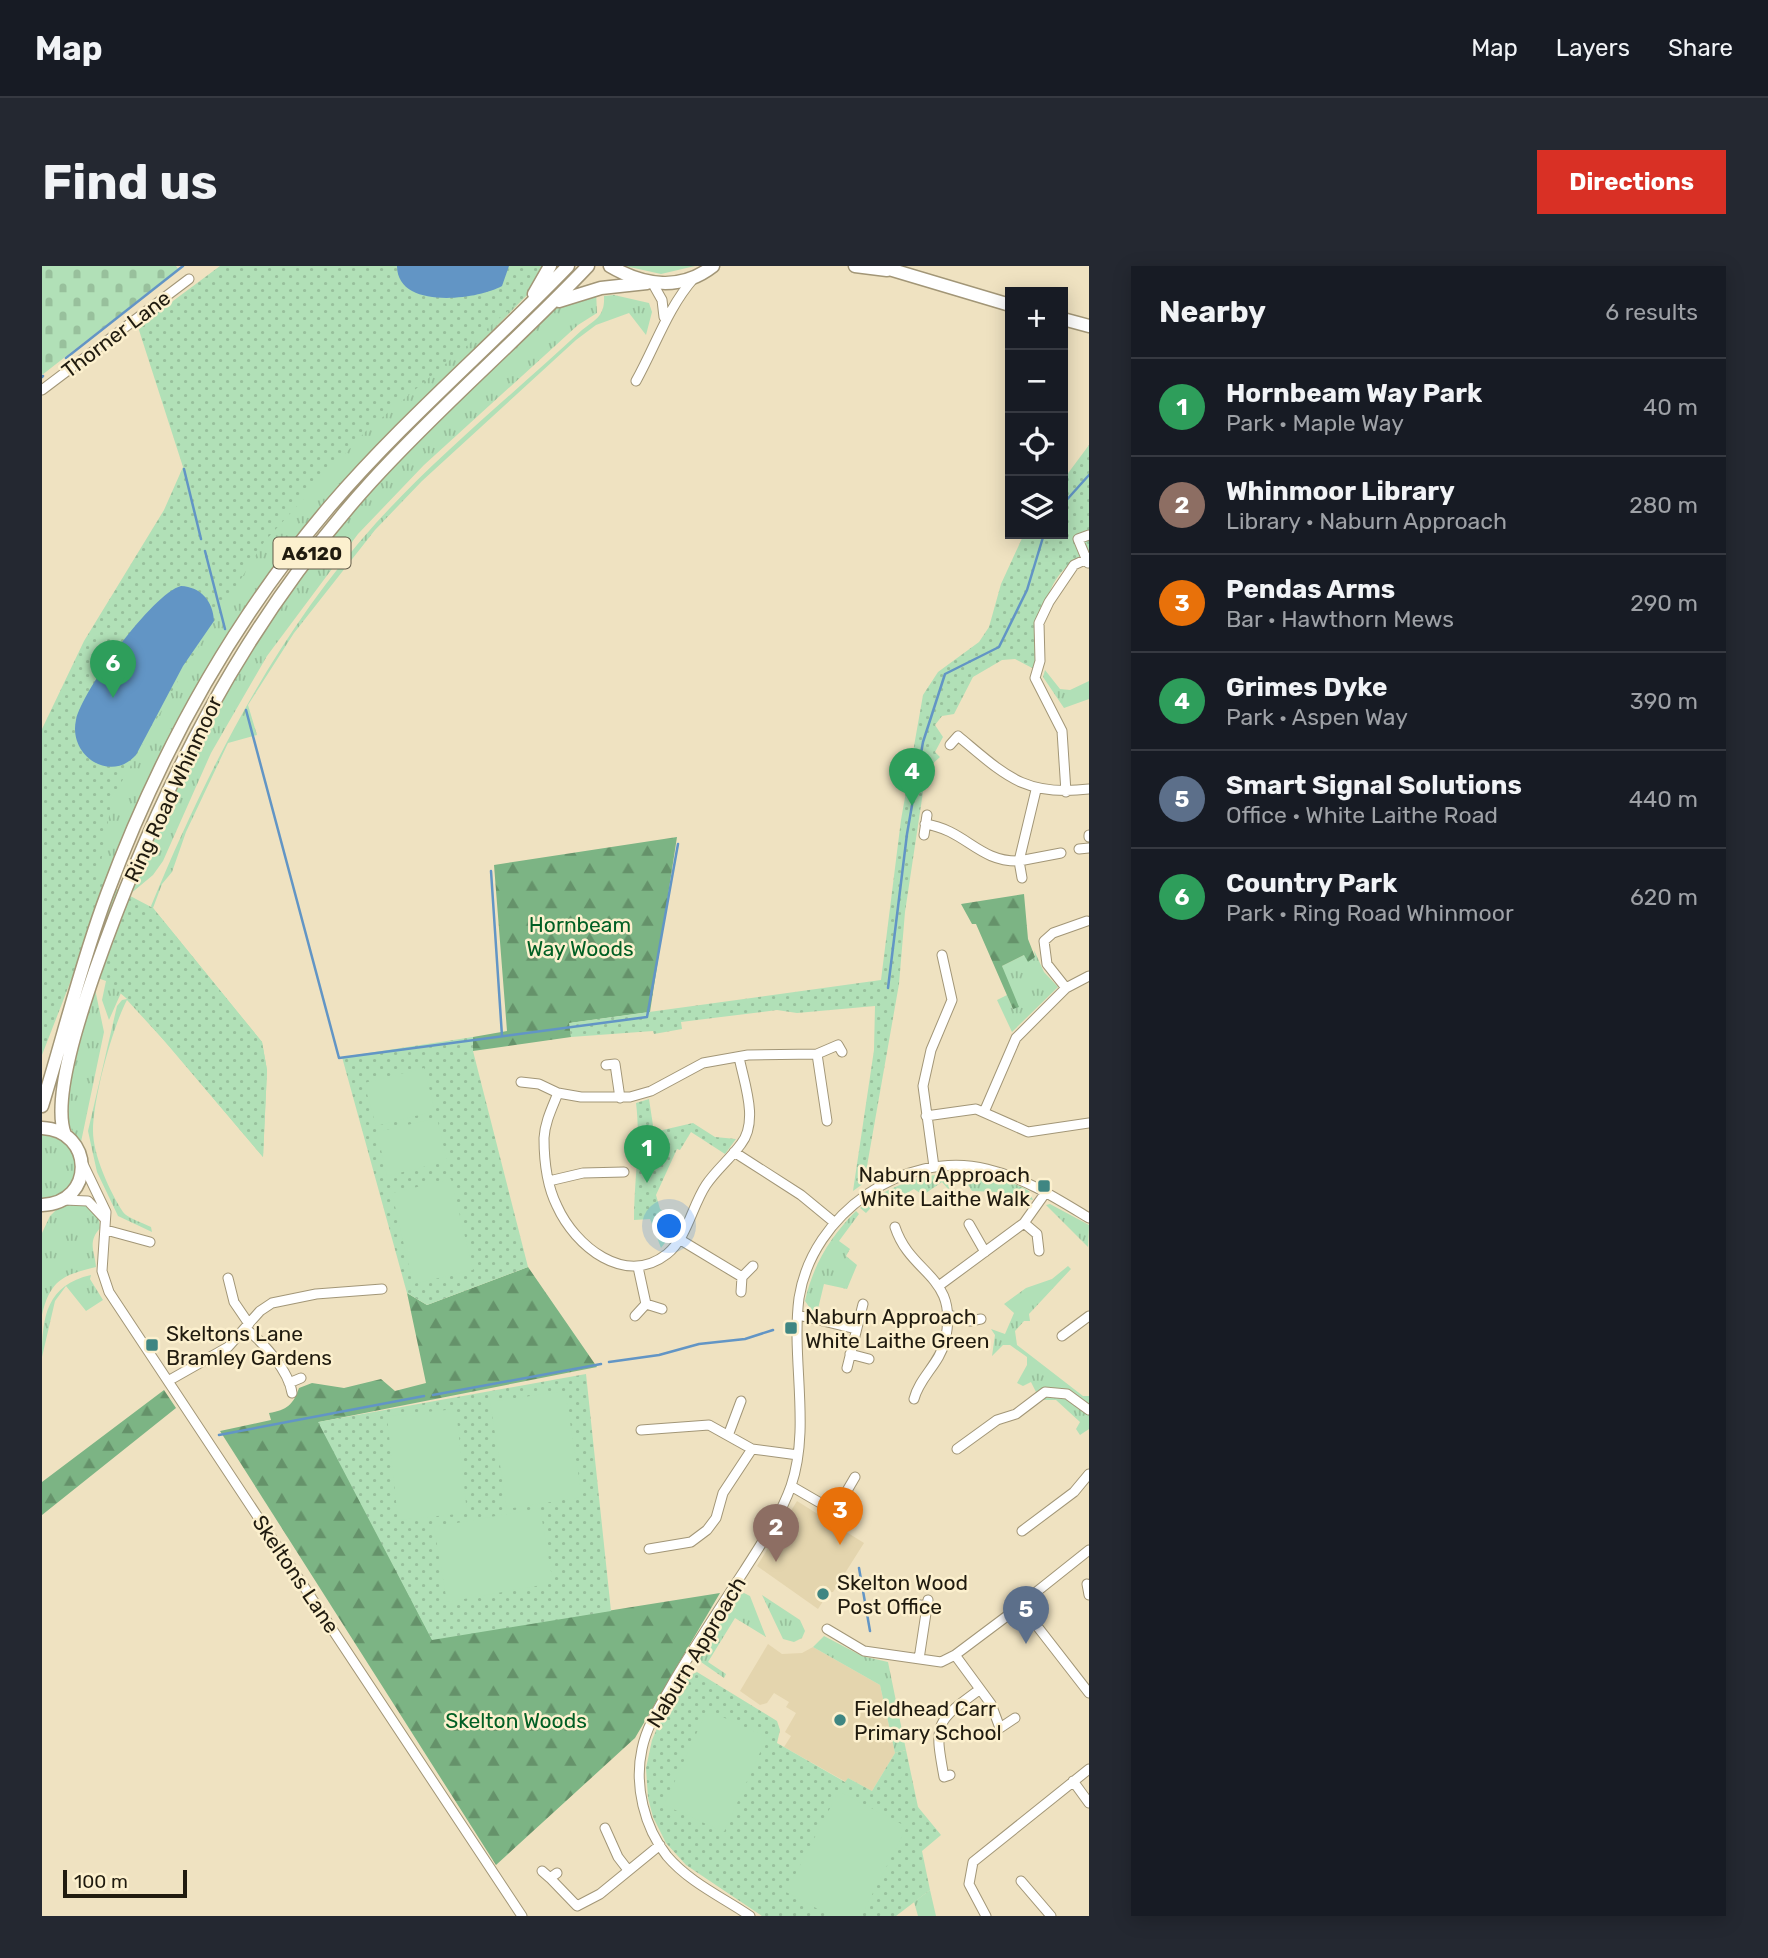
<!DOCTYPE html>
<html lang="en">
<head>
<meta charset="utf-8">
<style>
	body { margin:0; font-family:Rubik,sans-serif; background:#242831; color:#f1f3f6 }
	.controls { position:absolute; right:21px; top:21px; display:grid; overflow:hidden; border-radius:0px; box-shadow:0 4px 18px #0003 }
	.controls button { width:63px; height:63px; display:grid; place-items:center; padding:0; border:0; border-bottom:2px solid #363941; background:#171b24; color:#f1f3f6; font:35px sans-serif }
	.scale { position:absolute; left:21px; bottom:18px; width:124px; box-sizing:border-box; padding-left:7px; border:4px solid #201b0f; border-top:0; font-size:19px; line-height:24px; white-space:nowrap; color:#201b0f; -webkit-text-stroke:5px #fcf0ce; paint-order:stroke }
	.you { position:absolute; left:628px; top:961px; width:24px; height:24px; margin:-18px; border:5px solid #fff; border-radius:50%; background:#1a73e8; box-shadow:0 0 0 10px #1a73e833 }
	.badge { display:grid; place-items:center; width:46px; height:46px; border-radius:50%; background:#d93025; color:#fff; font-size:23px; font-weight:700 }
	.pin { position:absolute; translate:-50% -58px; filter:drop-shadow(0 2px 4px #0008) }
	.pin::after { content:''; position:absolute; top:37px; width:24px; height:21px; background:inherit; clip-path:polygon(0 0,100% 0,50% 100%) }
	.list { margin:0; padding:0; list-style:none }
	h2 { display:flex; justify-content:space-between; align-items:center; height:91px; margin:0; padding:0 28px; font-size:30px }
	h2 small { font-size:23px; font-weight:400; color:#9ea1a6 }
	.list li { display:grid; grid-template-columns:46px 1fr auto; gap:21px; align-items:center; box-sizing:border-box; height:98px; padding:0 28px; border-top:2px solid #363941 }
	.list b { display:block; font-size:26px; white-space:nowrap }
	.list p { margin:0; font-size:23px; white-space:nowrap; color:#9ea1a6 }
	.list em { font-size:23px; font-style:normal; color:#9ea1a6 }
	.icon { flex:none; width:38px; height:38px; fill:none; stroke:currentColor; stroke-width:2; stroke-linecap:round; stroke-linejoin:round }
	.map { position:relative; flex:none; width:1047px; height:1650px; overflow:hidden; border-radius:0px }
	header { display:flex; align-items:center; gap:42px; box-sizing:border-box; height:98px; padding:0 35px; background:#171b24; border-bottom:2px solid #363941 }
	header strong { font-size:33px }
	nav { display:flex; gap:38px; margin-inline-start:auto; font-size:24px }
	.intro { display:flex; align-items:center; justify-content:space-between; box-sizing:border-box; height:168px; padding:0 42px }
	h1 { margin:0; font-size:49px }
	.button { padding:18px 32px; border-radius:0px; background:#d93025; color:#fff; font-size:24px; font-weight:700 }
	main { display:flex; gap:42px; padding:0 42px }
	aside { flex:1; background:#171b24; border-radius:0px; box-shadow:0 4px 18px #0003 }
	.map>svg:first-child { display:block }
	.built { fill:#e4d5ae }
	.grass { fill:url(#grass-tufts) }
	.forest { fill:url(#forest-firs) }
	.cemetery { fill:url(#cemetery-stones) }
	.park { fill:url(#park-dots) }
	.pitch { fill:#b1e0b7 }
	.water { fill:#6295c5 }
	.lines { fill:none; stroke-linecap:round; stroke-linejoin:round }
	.stream { stroke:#6295c5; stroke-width:2.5 }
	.minor-casing { stroke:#a29677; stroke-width:11 }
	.highway-casing { stroke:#a29677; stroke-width:15 }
	.minor { stroke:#fff; stroke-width:9 }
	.highway { stroke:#fff; stroke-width:12 }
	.poi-dot { fill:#3f8682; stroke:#fcf0ce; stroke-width:2.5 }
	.labels { text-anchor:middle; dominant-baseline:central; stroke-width:5; stroke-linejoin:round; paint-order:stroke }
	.shield { fill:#fcf0ce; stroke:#625b48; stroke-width:2 }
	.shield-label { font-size:19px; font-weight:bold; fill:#201b0f }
	.street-label { font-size:21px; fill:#201b0f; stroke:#fcf0ce }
	.park-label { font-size:21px; fill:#015f24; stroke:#fcf0ce }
	.poi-label { font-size:21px; fill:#201b0f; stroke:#fcf0ce; text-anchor:start }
</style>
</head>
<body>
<header>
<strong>Map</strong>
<nav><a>Map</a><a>Layers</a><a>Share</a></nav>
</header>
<div class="intro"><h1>Find us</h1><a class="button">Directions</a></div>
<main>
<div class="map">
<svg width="1047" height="1650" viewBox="0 0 1047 1650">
	<defs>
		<pattern id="grass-tufts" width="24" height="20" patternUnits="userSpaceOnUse" patternTransform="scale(1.75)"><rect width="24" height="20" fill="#b1e0b7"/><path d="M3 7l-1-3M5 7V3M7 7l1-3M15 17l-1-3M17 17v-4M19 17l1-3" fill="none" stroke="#98c09c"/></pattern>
		<pattern id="forest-firs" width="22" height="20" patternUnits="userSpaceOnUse" patternTransform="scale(1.75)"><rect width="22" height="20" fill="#7cb484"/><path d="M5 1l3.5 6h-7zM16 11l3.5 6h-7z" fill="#65926a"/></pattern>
		<pattern id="cemetery-stones" width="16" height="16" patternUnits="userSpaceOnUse" patternTransform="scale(1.75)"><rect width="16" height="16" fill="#b1e0b7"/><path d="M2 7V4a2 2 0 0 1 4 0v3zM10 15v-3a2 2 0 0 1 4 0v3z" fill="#98c09c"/></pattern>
		<pattern id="park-dots" width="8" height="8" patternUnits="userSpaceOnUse" patternTransform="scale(1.75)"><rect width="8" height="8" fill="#b1e0b7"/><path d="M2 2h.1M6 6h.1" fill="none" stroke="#98c09c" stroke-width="1.8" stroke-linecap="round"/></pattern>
	</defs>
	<rect width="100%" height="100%" fill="#efe2c1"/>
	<path class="built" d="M 755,1235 L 822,1277 L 791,1326 L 787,1326 L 776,1343 L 715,1300 Z
		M 726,1378 L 740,1388 L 760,1387 L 771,1381 L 838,1419 L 853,1487 L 830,1525 L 806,1512 L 804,1516 L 742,1481 L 749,1470 L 743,1466 L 754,1447 L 744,1441 L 747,1436 L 732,1427 L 725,1437 L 718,1439 L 698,1425 Z"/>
	<path class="grass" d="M 351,0 L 503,0 L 489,25 L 380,136 L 194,361 L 59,629 L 43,583 Z
		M 583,0 L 653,0 L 619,8 Z
		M 554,25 L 555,47 L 536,59 L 382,199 L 316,268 L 225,390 L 169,487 L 121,595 L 111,609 L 87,629 L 147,489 L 229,350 L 286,274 L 358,192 L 505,49 L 526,35 Z
		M 572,29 L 607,37 L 610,46 L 604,69 L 587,47 L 554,59 L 534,74 L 380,215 L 333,264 L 252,367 L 206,439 L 215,469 L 186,477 L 144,566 L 130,606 L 120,618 L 111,642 L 220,776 L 225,804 L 221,891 L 128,781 L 85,734 C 70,762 51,833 51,865 C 51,889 68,926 81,946 C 85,952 101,957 109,961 L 110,966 L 76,950 L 55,906 L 46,865 L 75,740 L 80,734 L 85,733 L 111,646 L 109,640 C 166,502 233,370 334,257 C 397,188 471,128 540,64 C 554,53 563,50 562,30 Z
		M 1003,404 L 1018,423 L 1028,424 L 1047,415 L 1047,433 L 1022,442 L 1001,411 Z
		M 992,684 L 1002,706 L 1016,721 L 970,766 L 955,734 L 965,729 L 971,743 L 960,700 L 982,689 L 993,691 Z
		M 94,693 L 67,754 L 60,734 L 64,715 Z
		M 53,723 L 62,766 L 39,876 L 25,858 L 26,820 Z
		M 0,868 L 23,875 L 34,891 L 34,911 L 22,928 L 0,934 Z
		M 900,908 C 930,906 961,910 987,925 L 991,934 L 956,926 L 930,925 L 923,914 L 906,923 L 900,916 L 881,929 L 872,923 L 863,928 L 855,922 L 849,932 L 843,927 L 824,947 L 818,942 C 843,923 869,912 900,908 Z
		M 41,935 C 50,943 58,948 58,962 C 45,977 53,985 54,1001 C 21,1009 8,1014 0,1049 L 0,967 L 8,950 L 20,938 Z
		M 1008,938 L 1047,959 L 1046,981 L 1004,939 Z
		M 814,945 L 817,948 L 797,975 L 808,983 L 804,990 L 815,999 L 805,1023 L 782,1018 L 775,1047 L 770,1045 L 763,1035 C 771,999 788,971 814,945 Z
		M 1026,1000 L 1029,1003 L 987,1048 L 988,1055 L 982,1055 L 973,1065 L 975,1079 L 1041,1130 L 1047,1130 L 1047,1163 L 1038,1169 L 1034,1163 L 1038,1156 L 1014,1134 L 998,1134 L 989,1116 L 981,1120 L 975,1117 L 985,1099 L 985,1091 L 968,1079 L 961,1079 L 950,1090 L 953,1069 L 949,1063 L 963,1068 L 972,1047 L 962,1038 L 984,1022 L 1010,1013 Z
		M 49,1009 L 48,1013 L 61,1034 L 44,1045 L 24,1020 L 13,1035 L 0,1091 C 0,1050 5,1019 49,1009 Z
		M 702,1327 L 708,1330 L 724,1371 L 693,1352 L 666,1396 L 684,1408 L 682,1412 L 659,1396 L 656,1389 L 696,1330 Z
		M 720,1329 L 758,1354 L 763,1365 L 760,1372 L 752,1376 L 741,1373 Z
		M 782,1370 L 820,1390 L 846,1396 L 864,1484 L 853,1487 L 838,1419 L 771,1381 Z
		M 888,1624 L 894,1650 L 876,1650 L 872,1636 Z"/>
	<path class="forest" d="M 635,571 L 608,746 L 528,757 L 529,771 L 431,785 L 431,771 L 465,765 L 452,599 Z
		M 982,628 L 986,673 L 993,691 L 986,696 L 982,689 L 960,700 L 977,741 L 971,743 L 934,658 L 930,658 L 919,638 Z
		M 486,1001 L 555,1101 L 277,1156 L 390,1373 L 678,1327 L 593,1472 L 454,1599 L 178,1165 L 229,1154 L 227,1147 C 245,1144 251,1139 257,1122 L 270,1117 L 302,1122 L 339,1113 L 353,1125 L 384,1117 L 365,1027 L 385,1039 Z
		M 122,1124 L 134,1142 L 0,1249 L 0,1216 Z"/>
	<path class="cemetery" d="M 0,0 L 134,0 L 136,3 L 0,109 Z"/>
	<path class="park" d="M 178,0 L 497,0 L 486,28 L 323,166 L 222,276 L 141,406 L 70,533 L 56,613 L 111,642 L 220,776 L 225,804 L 221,891 L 91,738 L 64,715 L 33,704 L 0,789 L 0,463 L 42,375 L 122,244 L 141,201 L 96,61 Z
		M 1047,179 L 1047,286 C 992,313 1007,355 992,403 L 973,393 L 960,394 L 931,411 L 912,448 L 900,450 L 893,459 L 901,471 L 893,486 L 898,491 L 886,502 L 881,526 L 863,646 L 857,718 L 822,917 L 811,925 L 832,784 L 833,740 L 755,747 L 735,744 L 639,756 L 640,763 L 612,768 L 611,765 L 529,771 L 527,757 L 839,714 L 859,554 L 881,429 L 896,406 L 937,376 L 947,361 L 959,318 L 982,268 L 1021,268 L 1021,214 Z
		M 431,771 L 431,785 L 486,1001 L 385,1039 L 365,1027 L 300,791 Z
		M 607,833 L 612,866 L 651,857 L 673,871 L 694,873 L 683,888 L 649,866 L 638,884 L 635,883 L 614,929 L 618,943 L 638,957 L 619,982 L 608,953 L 592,954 C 592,914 599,876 594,837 Z
		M 544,1108 L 569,1345 L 390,1374 L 276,1156 Z
		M 655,1406 L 735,1455 L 738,1464 L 735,1477 L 803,1516 L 806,1512 L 830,1525 L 853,1487 L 864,1484 L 876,1541 L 899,1569 L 880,1585 L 888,1624 L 854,1650 L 720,1650 L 644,1599 L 624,1577 L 611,1551 L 606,1532 L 604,1502 L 610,1474 L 623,1444 L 645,1411 Z"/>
	<path class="pitch" d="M 382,802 L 393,845 L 334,860 L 322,817 Z
		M 395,852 L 405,895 L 345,910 L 335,866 Z
		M 409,913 L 431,1004 L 371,1018 L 350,927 Z
		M 523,1125 L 540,1231 L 465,1243 L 448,1136 Z
		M 414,1143 L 425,1247 L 356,1254 L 345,1150 Z
		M 498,1242 L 511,1317 L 405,1336 L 392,1261 Z
		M 665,1444 L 725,1471 L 682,1566 L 622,1539 Z
		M 797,1525 L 865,1561 L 819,1650 L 789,1650 L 744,1626 Z"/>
	<path class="water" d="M 355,0 L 467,0 L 460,20 C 435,34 355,44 355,0 Z
		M 139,320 C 159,321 171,335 172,355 L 141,400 L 94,489 C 68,518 26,489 34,454 C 40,425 111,327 139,320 Z"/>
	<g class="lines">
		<path class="stream" d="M 24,92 L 141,0
			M 0,111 L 1,110
			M 142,203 L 159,273
			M 1021,238 L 1047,209
			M 163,285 L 183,363
			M 204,444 L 297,792 L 605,751 L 636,578
			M 449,605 L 460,770
			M 846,722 L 865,568 L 881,476 L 903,408 L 957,381 L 985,324 L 1002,268
			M 567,1096 L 617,1089 L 657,1078 L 703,1073 L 731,1064
			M 391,1129 L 559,1098
			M 177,1169 L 382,1130
			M 817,1302 L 828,1365"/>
		<g class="minor-casing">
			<path id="minor" d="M 611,18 L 620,34 L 622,51
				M 594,115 C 614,79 625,43 652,12
				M 0,124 L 147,13
				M 1046,297 L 1036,273 L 1047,269
				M 908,479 L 916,470 C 963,509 982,531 1047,523
				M 1024,526 L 1020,465 L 993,412 L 998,395 L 997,357 L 1007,336 L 1032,299 L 1047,292
				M 883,558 C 924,564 936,596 977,595 L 994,524
				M 882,569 L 885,549
				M 1047,569 L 1047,571
				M 1037,583 L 1047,582
				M 980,612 L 977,595 L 1019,587
				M 1024,722 L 1005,698 L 1002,675 L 1011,667 L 1045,655
				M 775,788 L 785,855
				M 564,799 L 573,798 L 578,832
				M 479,816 L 497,818 L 516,827 L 539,831 L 588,831 L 609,825 L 661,797 L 706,789 L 775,788 L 796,779 L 800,786
				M 516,827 C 510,842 503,856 502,872 C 502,895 505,920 515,940 C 533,980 583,1021 625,988 C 645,972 650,940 664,919 C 674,904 688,893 699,878 C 717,855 702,817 697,791
				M 942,846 L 974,772 L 1024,722 L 1047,710
				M 884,850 L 934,843 L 986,866 L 1047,857
				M 692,886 L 759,929 L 793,957
				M 41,898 L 64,946 L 60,1005 L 67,1026 L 480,1650
				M 892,901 L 881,820 L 889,784 L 910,734 L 900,689
				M 507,915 L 541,907 L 582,906
				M 22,934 L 46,935 L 62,952
				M 982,957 L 995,968 L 997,985
				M 927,958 L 943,986
				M 853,961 C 869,1010 918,1009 903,1075 C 898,1097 877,1112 872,1133
				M 64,964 L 108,976
				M 637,973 L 700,1011
				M 186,1012 L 192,1036 L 207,1058
				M 898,1019 L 982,957 L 1004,926
				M 699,1026 L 700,1011 L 711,1000
				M 604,1038 L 620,1043
				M 756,1049 L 814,1063
				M 907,1049 L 928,1055 L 939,1053
				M 593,1050 L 604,1038 L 596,1001
				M 204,1063 C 221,1076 247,1105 250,1127
				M 1020,1070 L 1047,1050
				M 808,1088 L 827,1093
				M 805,1102 L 821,1038
				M 126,1115 L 186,1081 L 218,1045 L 230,1037 L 274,1028 L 340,1023
				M 247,1117 L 259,1112
				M 599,1164 L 667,1159 L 710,1183 L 756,1189
				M 687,1167 L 699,1135
				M 915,1183 L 955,1154 L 974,1148 L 1003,1126 L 1025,1128 L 1047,1144
				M 813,1211 L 799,1235 L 813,1243
				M 749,1220 L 787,1242 L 799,1235
				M 980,1265 L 1032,1226 L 1047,1208
				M 607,1283 L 649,1276 L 665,1264 L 674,1252 L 681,1227 L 710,1183
				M 1045,1318 L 1047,1329
				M 871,1338 L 885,1340
				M 981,1342 L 1047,1427
				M 981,1342 L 993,1327 L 1047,1284
				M 785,1363 L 822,1385 L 899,1396 L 913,1389 L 965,1350 L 981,1342
				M 913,1389 L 949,1438 L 958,1462 L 973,1452
				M 877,1393 L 886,1334
				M 908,1509 L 902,1511 C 892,1457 893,1456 937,1424
				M 1031,1515 L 1047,1537
				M 563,1562 L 576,1591 L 586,1604
				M 500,1605 L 508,1612 L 515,1607
				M 508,1612 L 535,1640 L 558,1628 L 618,1579
				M 979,1615 L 1009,1650
				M 708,1650 C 680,1631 647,1616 625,1590 C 602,1561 592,1519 600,1483 C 605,1458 620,1437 632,1415 C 654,1378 678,1342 702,1305 C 719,1278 738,1251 749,1220 C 769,1161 749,1094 757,1032 C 770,948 862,883 945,903 C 983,912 1014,932 1047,952
				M 944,1650 L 927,1618 L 931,1596 L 1047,1503"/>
		</g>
		<g class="highway-casing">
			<path id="highway" d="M 568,0 C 602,20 639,25 671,0
				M 813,0 L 845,4
				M 837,0 L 968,39
				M 492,28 L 508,0
				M 517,35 L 559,22 L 605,17
				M 1021,53 L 1047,60
				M 0,840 C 22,769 39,697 65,628 C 117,488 191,354 288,240 C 362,154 448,81 526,0
				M 0,862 C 52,864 54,937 0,939
				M 23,869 C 9,833 40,743 53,705 C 116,526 200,358 329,216 C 398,140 476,74 546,0"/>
		</g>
		<use href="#minor" class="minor"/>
		<use href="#highway" class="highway"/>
	</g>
	<g class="poi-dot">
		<rect x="995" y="913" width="14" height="14" rx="3.5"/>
		<rect x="742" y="1055" width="14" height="14" rx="3.5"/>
		<rect x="103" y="1072" width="14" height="14" rx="3.5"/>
		<circle cx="781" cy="1328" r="7"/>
		<circle cx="798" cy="1454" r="7"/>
	</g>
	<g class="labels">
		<rect class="shield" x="231.5" y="271.5" width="77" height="31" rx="5"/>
		<g class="shield-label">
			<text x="270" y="287">A6120</text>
		</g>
		<g class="street-label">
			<text transform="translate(74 68) rotate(-37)">Thorner Lane</text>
			<text transform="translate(131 523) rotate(-65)">Ring Road Whinmoor</text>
			<text transform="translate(254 1308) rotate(56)">Skeltons Lane</text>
			<text transform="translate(654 1386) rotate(-59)">Naburn Approach</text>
		</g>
		<g class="park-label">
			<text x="538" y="658">Hornbeam<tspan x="538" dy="24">Way Woods</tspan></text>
			<text x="474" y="1454">Skelton Woods</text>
		</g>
		<g class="poi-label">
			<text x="988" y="908" text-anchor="end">Naburn Approach<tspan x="988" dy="24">White Laithe Walk</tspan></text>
			<text x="763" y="1050">Naburn Approach<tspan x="763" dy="24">White Laithe Green</tspan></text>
			<text x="124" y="1067">Skeltons Lane<tspan x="124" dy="24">Bramley Gardens</tspan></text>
			<text x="795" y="1316">Skelton Wood<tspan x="795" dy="24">Post Office</tspan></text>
			<text x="812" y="1442">Fieldhead Carr<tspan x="812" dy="24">Primary School</tspan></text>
		</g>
	</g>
</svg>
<div class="controls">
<button>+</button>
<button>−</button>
<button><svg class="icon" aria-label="locate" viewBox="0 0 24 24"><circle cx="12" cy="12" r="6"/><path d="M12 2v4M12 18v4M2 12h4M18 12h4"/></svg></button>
<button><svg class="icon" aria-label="layers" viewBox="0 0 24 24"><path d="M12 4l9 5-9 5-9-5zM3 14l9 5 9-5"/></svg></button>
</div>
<div class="scale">100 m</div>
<div class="you"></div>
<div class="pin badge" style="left:605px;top:917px;background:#2e9e5b">1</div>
<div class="pin badge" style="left:734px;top:1296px;background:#8d6e63">2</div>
<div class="pin badge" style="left:798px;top:1279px;background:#e8710a">3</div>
<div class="pin badge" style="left:870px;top:540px;background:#2e9e5b">4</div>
<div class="pin badge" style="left:984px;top:1378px;background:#5c6f8a">5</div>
<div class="pin badge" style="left:71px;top:432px;background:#2e9e5b">6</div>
</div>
<aside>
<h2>Nearby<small>6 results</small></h2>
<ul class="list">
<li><span class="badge" style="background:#2e9e5b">1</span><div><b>Hornbeam Way Park</b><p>Park · Maple Way</p></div><em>40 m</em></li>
<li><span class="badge" style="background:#8d6e63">2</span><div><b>Whinmoor Library</b><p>Library · Naburn Approach</p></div><em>280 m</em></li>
<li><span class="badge" style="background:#e8710a">3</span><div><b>Pendas Arms</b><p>Bar · Hawthorn Mews</p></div><em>290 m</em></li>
<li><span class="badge" style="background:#2e9e5b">4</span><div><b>Grimes Dyke</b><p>Park · Aspen Way</p></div><em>390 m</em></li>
<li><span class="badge" style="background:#5c6f8a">5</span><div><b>Smart Signal Solutions</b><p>Office · White Laithe Road</p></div><em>440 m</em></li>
<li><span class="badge" style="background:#2e9e5b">6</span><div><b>Country Park</b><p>Park · Ring Road Whinmoor</p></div><em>620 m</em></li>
</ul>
</aside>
</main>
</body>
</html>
